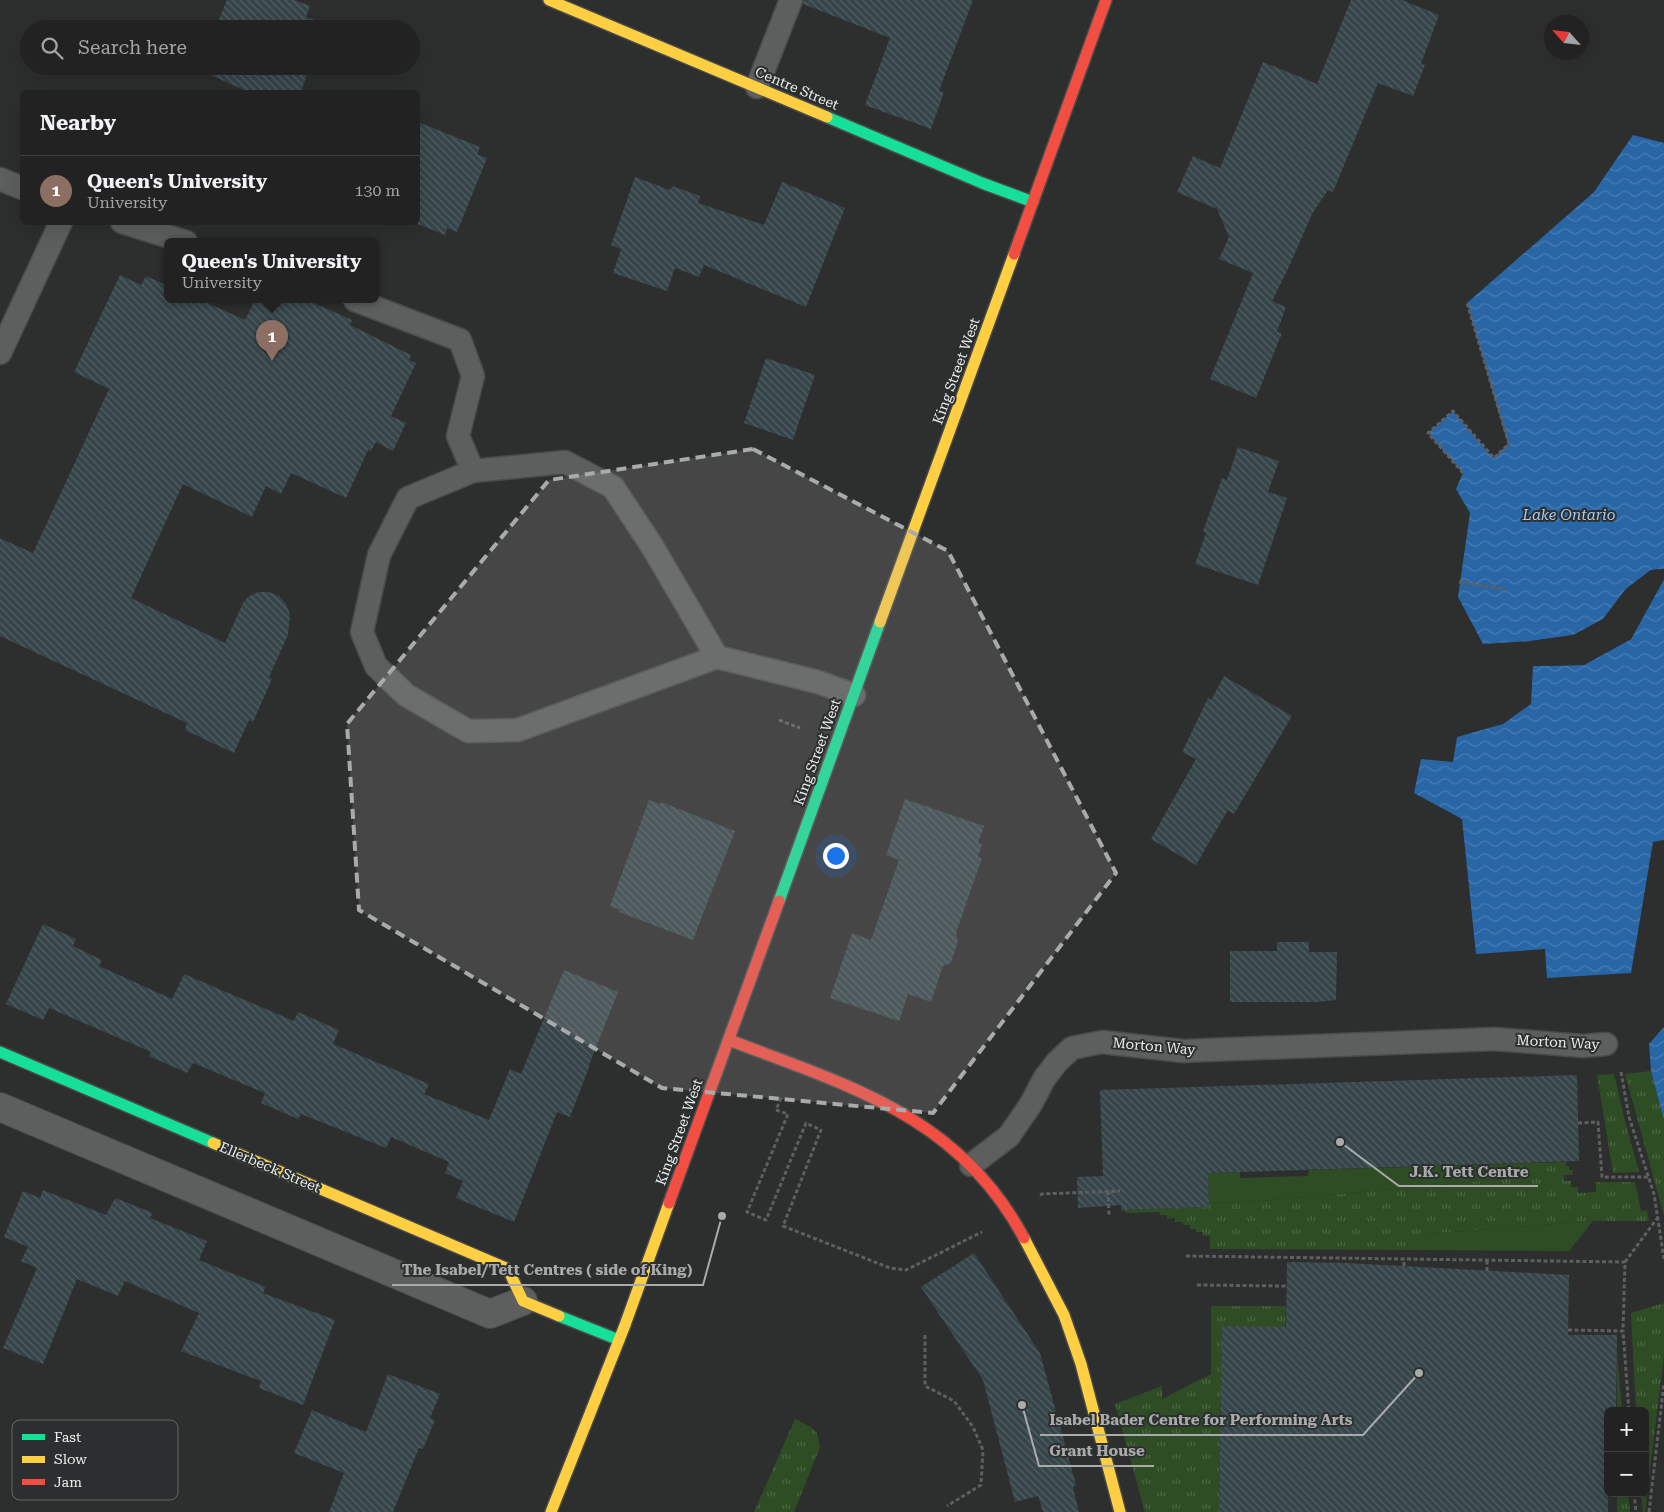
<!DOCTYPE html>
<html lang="en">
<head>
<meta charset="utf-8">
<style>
	body { margin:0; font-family:"Roboto Serif",serif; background:#2e2f2f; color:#f1f3f6 }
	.controls { position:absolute; right:15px; bottom:15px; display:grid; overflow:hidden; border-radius:8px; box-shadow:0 5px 20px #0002 }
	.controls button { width:45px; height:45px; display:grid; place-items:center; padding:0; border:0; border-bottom:1px solid #3f3f40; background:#222; color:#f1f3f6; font:25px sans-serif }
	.compass { position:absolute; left:1544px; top:15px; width:45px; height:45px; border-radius:50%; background:#222; box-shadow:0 5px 20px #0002; rotate:297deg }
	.you { position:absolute; left:835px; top:855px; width:18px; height:18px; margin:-12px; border:4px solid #fff; border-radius:50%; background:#1a73e8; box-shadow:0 0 0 8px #1a73e833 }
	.badge { display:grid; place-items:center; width:32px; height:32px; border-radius:50%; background:#bca0f2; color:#fff; font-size:16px; font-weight:700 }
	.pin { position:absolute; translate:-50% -41px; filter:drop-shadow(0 1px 2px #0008) }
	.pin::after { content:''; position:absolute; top:26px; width:18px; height:15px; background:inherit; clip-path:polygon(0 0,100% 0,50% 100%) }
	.popup { position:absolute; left:164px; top:238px; width:215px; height:65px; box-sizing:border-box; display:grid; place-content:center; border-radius:8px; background:#222; filter:drop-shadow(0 1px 4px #0005); font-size:16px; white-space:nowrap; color:#a2a4a5 }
	.popup b { font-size:19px; color:#f1f3f6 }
	.popup::after { content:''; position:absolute; left:50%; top:100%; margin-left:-10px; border:10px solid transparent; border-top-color:#222 }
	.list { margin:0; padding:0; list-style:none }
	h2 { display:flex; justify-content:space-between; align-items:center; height:65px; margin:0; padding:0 20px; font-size:21px }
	h2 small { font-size:16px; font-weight:400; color:#a2a4a5 }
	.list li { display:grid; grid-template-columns:32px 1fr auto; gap:15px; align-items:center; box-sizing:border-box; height:70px; padding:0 20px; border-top:1px solid #3f3f40 }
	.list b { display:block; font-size:19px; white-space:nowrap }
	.list p { margin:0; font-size:16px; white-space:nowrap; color:#a2a4a5 }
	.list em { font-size:16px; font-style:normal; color:#a2a4a5 }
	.icon { flex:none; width:28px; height:28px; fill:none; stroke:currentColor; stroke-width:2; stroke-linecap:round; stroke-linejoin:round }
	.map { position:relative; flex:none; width:1664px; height:1512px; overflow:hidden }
	.search { position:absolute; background:#222; box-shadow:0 5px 20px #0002; left:20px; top:20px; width:400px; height:55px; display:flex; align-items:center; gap:12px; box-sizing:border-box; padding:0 18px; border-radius:28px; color:#a2a4a5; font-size:19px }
	.panel { position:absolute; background:#222; box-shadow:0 5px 20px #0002; left:20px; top:90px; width:400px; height:135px; border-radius:8px }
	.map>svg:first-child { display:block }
	.grass { fill:url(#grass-tufts) }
	.garden { fill:#2f4d24 }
	.water { fill:url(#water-waves) }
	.pier { fill:#2d2e2e }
	.building { fill:url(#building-back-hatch) }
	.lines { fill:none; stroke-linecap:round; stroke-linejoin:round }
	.lane-casing { stroke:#494a4a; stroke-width:25 }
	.street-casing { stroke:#494a4a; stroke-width:30 }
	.fast-casing { stroke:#494a4a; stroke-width:14 }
	.slow-casing { stroke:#494a4a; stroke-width:14 }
	.jam-casing { stroke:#494a4a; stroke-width:14 }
	.path { stroke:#5e5f5f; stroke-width:3; stroke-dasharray:4 2.5; stroke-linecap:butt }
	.lane { stroke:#5d5e5e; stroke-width:22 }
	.street { stroke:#5d5e5e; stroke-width:28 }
	.fast { stroke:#16e098; stroke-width:11 }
	.slow { stroke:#ffcf43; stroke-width:11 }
	.jam { stroke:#f24e42; stroke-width:11 }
	.marked { fill:#a9abab; fill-opacity:0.2; stroke:#a9abab; stroke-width:4; stroke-dasharray:10 6; stroke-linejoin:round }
	.labels { text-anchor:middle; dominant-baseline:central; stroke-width:4; stroke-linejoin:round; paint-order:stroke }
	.street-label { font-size:14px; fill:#eceeee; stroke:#2c2f2f }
	.water-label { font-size:15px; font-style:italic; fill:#a9c9ee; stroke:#2c2f2f }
	.key { fill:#2c2f2f; stroke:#666868; stroke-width:1 }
	.key-label { font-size:14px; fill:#eceeee }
	.leader { fill:none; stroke:#a9abab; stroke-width:2 }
	.callout-dot { fill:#a9abab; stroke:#2c2f2f; stroke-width:2 }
	.callout-label { font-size:15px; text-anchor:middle; font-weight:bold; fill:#a9abab; stroke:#2c2f2f; stroke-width:4; stroke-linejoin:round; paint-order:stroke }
</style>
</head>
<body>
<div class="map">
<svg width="1664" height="1512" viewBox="0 0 1664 1512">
	<defs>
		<pattern id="grass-tufts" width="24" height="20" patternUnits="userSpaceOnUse" patternTransform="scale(1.25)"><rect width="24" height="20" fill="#2f4d24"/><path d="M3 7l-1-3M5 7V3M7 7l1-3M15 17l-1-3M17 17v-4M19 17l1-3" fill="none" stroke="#4d6744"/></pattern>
		<pattern id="water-waves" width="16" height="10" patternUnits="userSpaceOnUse" patternTransform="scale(1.25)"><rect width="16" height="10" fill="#2966a6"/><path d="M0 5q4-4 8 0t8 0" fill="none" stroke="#487cb3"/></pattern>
		<pattern id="building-back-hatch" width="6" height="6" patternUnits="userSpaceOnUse" patternTransform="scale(1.25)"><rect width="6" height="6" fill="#364549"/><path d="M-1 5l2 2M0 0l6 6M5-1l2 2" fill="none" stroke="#536064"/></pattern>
	</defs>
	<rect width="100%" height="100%" fill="#2d2e2e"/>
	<path class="grass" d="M 1651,1071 L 1664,1120 L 1664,1216 L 1625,1074 Z
		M 1614,1074 L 1624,1117 L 1639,1172 L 1613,1173 L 1597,1075 Z
		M 1566,1162 L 1566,1166 L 1569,1166 L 1569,1170 L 1573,1170 L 1572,1175 L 1564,1175 L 1564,1181 L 1571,1181 L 1571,1187 L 1578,1187 L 1578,1193 L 1596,1192 L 1596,1182 L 1635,1182 L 1641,1211 L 1647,1210 L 1649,1221 L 1593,1221 L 1428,1234 L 1421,1250 L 1210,1249 L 1210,1236 L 1203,1236 L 1203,1232 L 1196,1232 L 1196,1229 L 1190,1229 L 1190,1225 L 1183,1225 L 1183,1222 L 1175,1222 L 1175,1218 L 1167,1219 L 1167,1215 L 1160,1215 L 1160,1212 L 1129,1213 L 1121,1210 L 1208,1207 L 1209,1203 L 1262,1201 L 1503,1179 L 1504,1164 Z
		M 1664,1303 L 1664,1355 L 1645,1512 L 1643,1512 L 1641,1493 L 1645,1493 L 1645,1411 L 1636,1411 L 1631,1313 Z
		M 1211,1306 L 1286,1306 L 1285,1327 L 1222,1327 L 1219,1512 L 1145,1512 L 1115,1404 L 1162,1386 L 1162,1399 L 1211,1374 Z
		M 1617,1353 L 1622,1411 L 1617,1411 Z
		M 795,1419 L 811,1427 L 817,1433 L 820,1447 L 794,1512 L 754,1512 Z
		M 1617,1493 L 1628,1493 L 1630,1512 L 1617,1512 Z"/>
	<path class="garden" d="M 1504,1164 L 1503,1179 L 1262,1201 L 1209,1203 L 1208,1173 L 1240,1172 L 1240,1178 L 1308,1176 L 1309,1170 Z
		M 1593,1221 L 1569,1251 L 1421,1250 L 1428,1234 Z"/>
	<path class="water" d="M 1633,135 L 1664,143 L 1664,569 L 1651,570 L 1627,588 L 1603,619 L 1573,635 L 1531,641 L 1483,644 L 1458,597 L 1470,513 L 1456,489 L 1463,473 L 1428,433 L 1453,411 L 1493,458 L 1508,444 L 1467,303 L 1594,192 Z
		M 1664,579 L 1664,840 L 1653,842 L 1631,973 L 1547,978 L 1545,949 L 1476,954 L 1462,819 L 1414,793 L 1421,759 L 1453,762 L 1457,737 L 1503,724 L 1531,704 L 1533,666 L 1584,665 L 1631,639 Z
		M 1664,1027 L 1664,1120 L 1651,1071 L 1649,1044 Z"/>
	<path class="pier" d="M 1664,569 L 1664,572 L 1652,573 L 1629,590 L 1604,621 L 1575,637 L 1531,643 L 1531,641 L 1574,635 L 1603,619 L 1625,590 L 1651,570 Z
		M 1664,577 L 1664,579 L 1631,639 L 1584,665 L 1533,666 L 1533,664 L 1583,662 L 1629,637 L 1662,578 Z"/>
	<path class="building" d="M 227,0 L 294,0 L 310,6 L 306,17 L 326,24 L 324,29 L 215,29 Z
		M 804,0 L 973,0 L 939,91 L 944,92 L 931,129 L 865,105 L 890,38 L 803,4 Z
		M 1351,0 L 1402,0 L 1439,15 L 1421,64 L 1425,65 L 1413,96 L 1378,83 L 1333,192 L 1328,190 L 1312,214 L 1287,271 L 1272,301 L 1286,307 L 1277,332 L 1282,333 L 1256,398 L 1210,379 L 1253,273 L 1219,259 L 1229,237 L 1217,209 L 1177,192 L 1193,156 L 1220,168 L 1263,62 L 1317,84 Z
		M 199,66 L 310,66 L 301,92 L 248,92 L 198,69 Z
		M 418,122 L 480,147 L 477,154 L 487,158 L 457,232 L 447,228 L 445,235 L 418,224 Z
		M 635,177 L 670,190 L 672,186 L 700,196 L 698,203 L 764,225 L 782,182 L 845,208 L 806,307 L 704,265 L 699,277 L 675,268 L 667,291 L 613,273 L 621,249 L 611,245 Z
		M 120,275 L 141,285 L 146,276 L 168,286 L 168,300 L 201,300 L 245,320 L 255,300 L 307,300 L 352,320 L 350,325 L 411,355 L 409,360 L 416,363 L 391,416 L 406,423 L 393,451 L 376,442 L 371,451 L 368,450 L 346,498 L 291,473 L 281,494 L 266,486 L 252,517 L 183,484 L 131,598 L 225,643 L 243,603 L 248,597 L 258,592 L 269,592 L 279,596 L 286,604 L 290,614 L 288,635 L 269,677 L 272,679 L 253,722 L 249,720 L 234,753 L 185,730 L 187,723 L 0,636 L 0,538 L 33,553 L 109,389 L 74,372 Z
		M 766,358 L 815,375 L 793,440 L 744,423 Z
		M 1238,447 L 1279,461 L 1268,492 L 1287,498 L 1258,585 L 1195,564 L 1206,533 L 1203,531 L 1222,478 L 1227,480 Z
		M 1224,676 L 1292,716 L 1234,814 L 1228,810 L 1196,865 L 1151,839 L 1196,759 L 1182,752 L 1208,698 L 1211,700 Z
		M 905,799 L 984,826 L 978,843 L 982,844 L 978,857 L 982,858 L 956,933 L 958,941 L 951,963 L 943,966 L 931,1002 L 908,994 L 899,1021 L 830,998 L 852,933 L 871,940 L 899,860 L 886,855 Z
		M 649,800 L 660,804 L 661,802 L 735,831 L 693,940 L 619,912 L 620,910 L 610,906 Z
		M 43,924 L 76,939 L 73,946 L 102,960 L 99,966 L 172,999 L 184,974 L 294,1021 L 298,1012 L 339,1030 L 333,1044 L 429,1084 L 424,1094 L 489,1120 L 510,1069 L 521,1074 L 564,970 L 618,992 L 589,1065 L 590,1065 L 570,1117 L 557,1112 L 514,1222 L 456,1198 L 463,1181 L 445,1173 L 449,1162 L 391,1137 L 386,1148 L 301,1114 L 298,1119 L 261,1103 L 265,1093 L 193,1063 L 187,1073 L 149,1056 L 151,1052 L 49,1008 L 43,1020 L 6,1004 Z
		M 1277,942 L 1309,942 L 1309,952 L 1337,952 L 1336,1000 L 1316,1002 L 1230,1002 L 1230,951 L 1277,951 Z
		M 1577,1075 L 1579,1161 L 1208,1173 L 1209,1207 L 1121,1210 L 1121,1205 L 1078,1208 L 1077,1177 L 1103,1176 L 1100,1090 Z
		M 43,1190 L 106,1215 L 115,1198 L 153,1213 L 150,1218 L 207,1241 L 199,1260 L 266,1287 L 263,1293 L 335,1320 L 303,1405 L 259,1388 L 261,1381 L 181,1351 L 199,1313 L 125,1281 L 118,1296 L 77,1279 L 43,1364 L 3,1348 L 37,1268 L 21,1261 L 28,1247 L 4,1237 L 23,1191 L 40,1198 Z
		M 974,1253 L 1040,1353 L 1076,1485 L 1073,1487 L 1079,1512 L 1043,1512 L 1038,1496 L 1015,1502 L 983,1380 L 921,1287 Z
		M 1287,1262 L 1346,1263 L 1569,1275 L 1568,1335 L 1617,1335 L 1616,1411 L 1608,1411 L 1608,1512 L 1219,1512 L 1222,1326 L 1286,1327 Z
		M 388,1374 L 440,1394 L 430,1418 L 435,1420 L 423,1449 L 419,1448 L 393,1512 L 329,1512 L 344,1473 L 294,1453 L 312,1410 L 366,1432 Z"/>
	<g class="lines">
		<g class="lane-casing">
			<path id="lane" d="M 757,87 L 791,0
				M 0,179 L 22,188
				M 122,222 L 186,242
				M 355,300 L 460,340 L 473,376 L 458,436 L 473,471
				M 0,353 L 61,222
				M 717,657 L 652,546 L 613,487 L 565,462 L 473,471 L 408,498 L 379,555 L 362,632 L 376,666 L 406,695 L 468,731 L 518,730 L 717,657 L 818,682 L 854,695
				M 971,1165 L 1009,1136 L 1031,1104 L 1044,1079 L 1057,1062 L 1072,1048 L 1102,1042 L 1183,1051 L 1495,1039 L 1583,1046 L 1606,1044"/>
		</g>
		<g class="street-casing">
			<path id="street" d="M 0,1107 L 490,1314 L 523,1301"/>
		</g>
		<g class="fast-casing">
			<path id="fast" d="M 827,117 L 982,183 L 1033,202
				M 779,901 L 880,622
				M 0,1052 L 213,1143
				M 559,1316 L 619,1340"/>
		</g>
		<g class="slow-casing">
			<path id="slow" d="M 549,0 L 827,117
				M 880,622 L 1014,254
				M 213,1143 L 508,1269 L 523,1301 L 559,1316
				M 1024,1238 L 1064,1315 L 1081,1364 L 1120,1512
				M 551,1512 L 625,1325 L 669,1203"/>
		</g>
		<g class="jam-casing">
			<path id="jam" d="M 1014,254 L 1106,0
				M 729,1040 C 849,1086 959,1116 1024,1238
				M 669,1203 L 779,901"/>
		</g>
		<path class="path" d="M 1463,473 L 1428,433 L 1453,411 L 1494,458 L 1509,444 L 1467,303
			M 1459,582 L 1505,589
			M 779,720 L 800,728
			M 1621,1072 L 1629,1117 L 1654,1194 L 1664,1259
			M 781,1098 L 776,1110 L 788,1114 L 747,1212 L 766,1220 L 806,1123 L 821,1130 L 783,1226 L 890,1268 L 906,1270 L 982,1232
			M 1578,1123 L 1598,1122 L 1602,1177 L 1648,1177
			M 1108,1191 L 1109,1215
			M 1040,1195 L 1042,1194 L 1120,1191
			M 1186,1256 L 1625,1262 L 1623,1331
			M 1625,1262 L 1658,1217
			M 1404,1266 L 1404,1259
			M 1487,1271 L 1487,1260
			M 1197,1285 L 1286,1286
			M 1568,1330 L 1623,1331 L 1629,1411
			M 925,1335 L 925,1386 L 954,1401 L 973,1427 L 983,1450 L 981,1485 L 947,1506
			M 1634,1493 L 1636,1512
			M 1649,1512 L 1664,1383"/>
		<use href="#lane" class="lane"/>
		<use href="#street" class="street"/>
		<use href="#fast" class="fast"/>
		<use href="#slow" class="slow"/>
		<use href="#jam" class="jam"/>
	</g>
	<path class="marked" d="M 753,449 L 948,551 L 1116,873 L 933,1113 L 662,1088 L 359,910 L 347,724 L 549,480 Z"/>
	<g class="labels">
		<g class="street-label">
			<text transform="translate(797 88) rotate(23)">Centre Street</text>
			<text transform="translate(956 371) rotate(-70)">King Street West</text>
			<text transform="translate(817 752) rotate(-70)">King Street West</text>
			<text transform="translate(1558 1042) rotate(3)">Morton Way</text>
			<text transform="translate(1154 1046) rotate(5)">Morton Way</text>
			<text transform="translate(679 1132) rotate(-70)">King Street West</text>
			<text transform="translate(270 1167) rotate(23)">Ellerbeck Street</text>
		</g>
		<g class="water-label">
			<text x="1569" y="515">Lake Ontario</text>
		</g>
	</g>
	<rect x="12" y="1420" width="166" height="80" rx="8" class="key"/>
	<rect x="22" y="1434" width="23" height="6" fill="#16e098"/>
	<rect x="22" y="1456" width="23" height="7" fill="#ffcf43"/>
	<rect x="22" y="1479" width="23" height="6" fill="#f24e42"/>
	<g class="key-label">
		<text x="54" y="1442">Fast</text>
		<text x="54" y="1464">Slow</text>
		<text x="54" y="1487">Jam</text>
	</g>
	<path class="leader" d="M1340 1142L1399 1186H1538M722 1216L703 1285H392M1419 1373L1363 1435H1040M1022 1405L1039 1466H1154"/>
	<g class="callout-dot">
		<circle cx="1340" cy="1142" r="5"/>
		<circle cx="722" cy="1216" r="5"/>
		<circle cx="1419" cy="1373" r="5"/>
		<circle cx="1022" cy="1405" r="5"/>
	</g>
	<g class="callout-label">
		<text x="1469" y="1177">J.K. Tett Centre</text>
		<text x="547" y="1275">The Isabel/Tett Centres ( side of King)</text>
		<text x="1201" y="1425">Isabel Bader Centre for Performing Arts</text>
		<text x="1097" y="1456">Grant House</text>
	</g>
</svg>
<div class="controls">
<button>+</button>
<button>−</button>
</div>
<svg class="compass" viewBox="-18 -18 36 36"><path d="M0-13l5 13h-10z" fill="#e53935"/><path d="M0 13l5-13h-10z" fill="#a2a4a5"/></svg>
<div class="you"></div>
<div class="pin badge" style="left:272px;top:361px;background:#8d6e63">1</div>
<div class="popup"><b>Queen's University</b>University</div>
<div class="search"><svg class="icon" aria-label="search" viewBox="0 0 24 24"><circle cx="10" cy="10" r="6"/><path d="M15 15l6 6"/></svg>Search here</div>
<section class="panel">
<h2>Nearby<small></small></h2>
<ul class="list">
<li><span class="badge" style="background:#8d6e63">1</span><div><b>Queen's University</b><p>University</p></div><em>130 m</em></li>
</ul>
</section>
</div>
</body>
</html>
